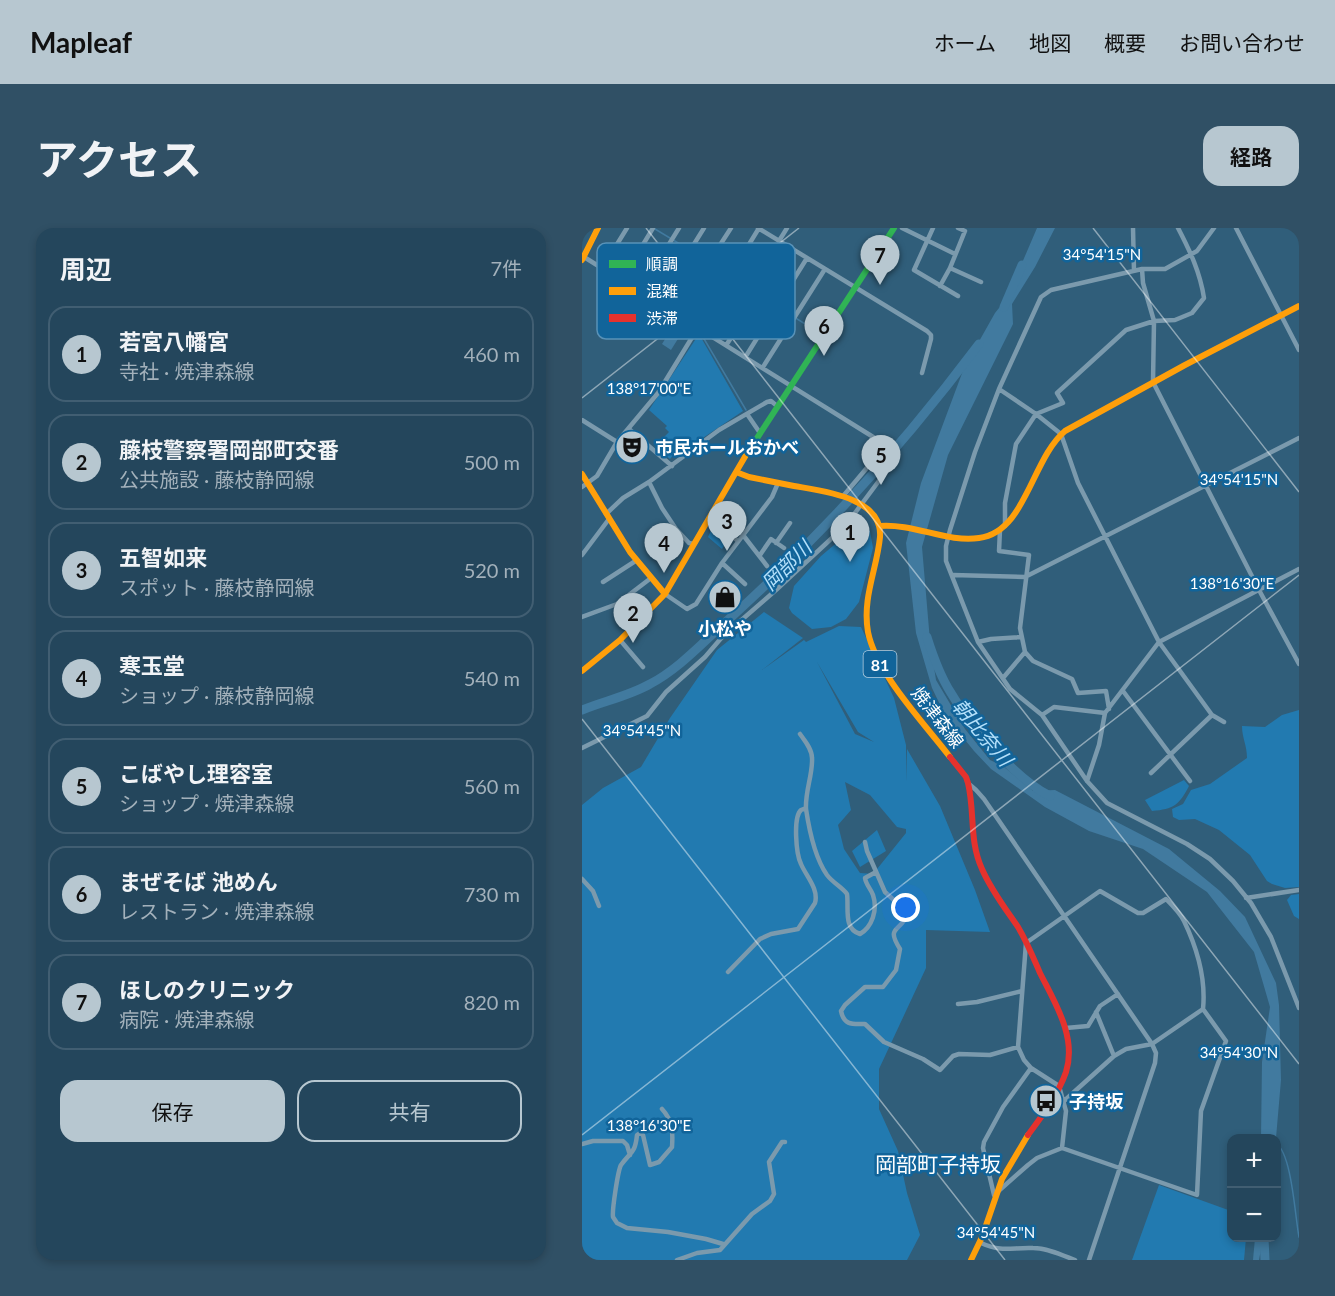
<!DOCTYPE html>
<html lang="ja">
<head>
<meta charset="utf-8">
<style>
	body { margin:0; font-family:Lato,"Noto Sans JP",sans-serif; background:#305065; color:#f1f3f6 }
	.controls { position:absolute; right:18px; bottom:18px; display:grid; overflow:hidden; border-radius:12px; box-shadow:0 3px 9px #0003 }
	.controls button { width:54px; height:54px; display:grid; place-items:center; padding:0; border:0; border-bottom:2px solid #415e72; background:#24465c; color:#f1f3f6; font:30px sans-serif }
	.you { position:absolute; left:324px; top:680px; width:21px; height:21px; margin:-15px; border:4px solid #fff; border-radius:50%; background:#1a73e8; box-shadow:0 0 0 9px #1a73e833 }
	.badge { display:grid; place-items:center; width:39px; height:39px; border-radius:50%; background:#b7c7d0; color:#111; font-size:20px; font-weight:700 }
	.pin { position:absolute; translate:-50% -50px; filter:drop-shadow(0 2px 3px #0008) }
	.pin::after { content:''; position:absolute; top:32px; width:21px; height:18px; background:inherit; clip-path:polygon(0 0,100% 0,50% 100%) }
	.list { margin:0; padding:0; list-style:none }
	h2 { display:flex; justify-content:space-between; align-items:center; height:78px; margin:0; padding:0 24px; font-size:26px }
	h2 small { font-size:20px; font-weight:400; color:#a3b1bb }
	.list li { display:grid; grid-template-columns:39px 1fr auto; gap:18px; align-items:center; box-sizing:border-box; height:96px; margin:0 12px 12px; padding:0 12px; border:2px solid #415e72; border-radius:18px }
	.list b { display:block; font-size:22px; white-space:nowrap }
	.list p { margin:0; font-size:20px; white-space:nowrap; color:#a3b1bb }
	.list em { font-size:20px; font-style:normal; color:#a3b1bb }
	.actions { display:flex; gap:12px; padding:18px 24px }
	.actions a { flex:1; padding:14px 0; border:2px solid #b7c7d0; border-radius:18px; text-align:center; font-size:21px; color:#b7c7d0 }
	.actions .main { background:#b7c7d0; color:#111 }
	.map { position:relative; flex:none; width:717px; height:1032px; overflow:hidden; border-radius:18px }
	header { display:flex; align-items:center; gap:36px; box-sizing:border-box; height:84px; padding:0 30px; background:#b7c7d0; color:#111 }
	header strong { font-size:28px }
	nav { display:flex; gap:33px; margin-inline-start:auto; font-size:21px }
	.intro { display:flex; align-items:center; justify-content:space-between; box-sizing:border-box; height:144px; padding:0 36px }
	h1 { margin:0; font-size:42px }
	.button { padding:15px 27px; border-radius:18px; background:#b7c7d0; color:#111; font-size:21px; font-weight:700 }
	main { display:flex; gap:36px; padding:0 36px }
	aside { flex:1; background:#24465c; border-radius:18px; box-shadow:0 3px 9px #0003 }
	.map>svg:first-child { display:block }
	.green { fill:#227ab0; fill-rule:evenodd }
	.water { fill:#417a9f }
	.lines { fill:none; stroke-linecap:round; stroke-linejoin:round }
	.stream { stroke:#417a9f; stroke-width:1.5 }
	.river { stroke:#417a9f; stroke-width:9 }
	.street { stroke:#7b9aad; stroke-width:4.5 }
	.fast { stroke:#30b455; stroke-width:6 }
	.slow { stroke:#ff9f0a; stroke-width:6 }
	.jam { stroke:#e5322d; stroke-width:6 }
	.ticks { fill:none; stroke:#fff; stroke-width:1.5; stroke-opacity:0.45 }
	.labels { text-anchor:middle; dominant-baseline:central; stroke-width:5; stroke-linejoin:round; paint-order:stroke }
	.shield { fill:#11649a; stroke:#b8d0e1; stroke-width:1.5 }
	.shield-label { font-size:16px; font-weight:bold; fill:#fff }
	.poi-label { font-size:18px; font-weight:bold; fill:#fff; stroke:#11649a; text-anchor:start }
	.street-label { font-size:18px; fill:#fff; stroke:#11649a }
	.water-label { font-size:20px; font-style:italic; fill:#b5e1fb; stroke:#11649a }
	.quarter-label { font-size:21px; fill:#fff; stroke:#11649a }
	.key { fill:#11649a; stroke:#5892b8; stroke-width:1.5 }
	.key-label { font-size:16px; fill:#fff }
	.ticks-label { font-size:15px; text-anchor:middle; fill:#fff; stroke:#11649a; stroke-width:5; stroke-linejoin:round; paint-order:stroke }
</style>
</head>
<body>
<header>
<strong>Mapleaf</strong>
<nav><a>ホーム</a><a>地図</a><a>概要</a><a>お問い合わせ</a></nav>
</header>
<div class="intro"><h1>アクセス</h1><a class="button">経路</a></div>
<main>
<aside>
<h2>周辺<small>7件</small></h2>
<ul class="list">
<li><span class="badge">1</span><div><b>若宮八幡宮</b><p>寺社 · 焼津森線</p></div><em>460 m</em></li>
<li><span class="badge">2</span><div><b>藤枝警察署岡部町交番</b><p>公共施設 · 藤枝静岡線</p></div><em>500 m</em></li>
<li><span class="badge">3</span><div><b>五智如来</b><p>スポット · 藤枝静岡線</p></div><em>520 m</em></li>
<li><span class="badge">4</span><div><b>寒玉堂</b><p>ショップ · 藤枝静岡線</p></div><em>540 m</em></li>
<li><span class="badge">5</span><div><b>こばやし理容室</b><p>ショップ · 焼津森線</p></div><em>560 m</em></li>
<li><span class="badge">6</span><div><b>まぜそば 池めん</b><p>レストラン · 焼津森線</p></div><em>730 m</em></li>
<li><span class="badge">7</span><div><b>ほしのクリニック</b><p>病院 · 焼津森線</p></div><em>820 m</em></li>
</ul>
<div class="actions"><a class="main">保存</a><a>共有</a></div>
</aside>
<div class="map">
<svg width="717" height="1032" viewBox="0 0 717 1032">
	<rect width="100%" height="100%" fill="#305e7a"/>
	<path class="green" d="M 117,106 L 161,183 L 106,220 L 101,216 L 95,224 L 80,211 L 87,204 L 83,200 L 85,198 L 67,182 Z
		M 79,212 L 94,224 L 88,231 L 73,219 Z
		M 132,296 L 148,309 L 140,321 L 126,309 Z
		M 276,297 L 288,303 L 291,320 L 277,374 L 264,391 L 249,399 L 230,401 L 210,385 L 207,380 L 212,358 L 239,328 Z
		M 182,384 L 221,410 L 180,442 L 222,412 L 224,414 L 257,398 L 279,399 L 312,470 L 324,517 L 324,554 L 325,521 L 358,578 L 393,662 L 408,704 L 344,702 L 344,740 L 297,841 L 297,881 L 316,923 L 325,965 L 338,1007 L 325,1032 L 0,1032 L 0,577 L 21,560 L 59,539 L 88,490 L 135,422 ZM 235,434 L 276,504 L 292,514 L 273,506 ZM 263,554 L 288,567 L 315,599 L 324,601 L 324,605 L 291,646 L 278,645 L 262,621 L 256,597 L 269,582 Z
		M 717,482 L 717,659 L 703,660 L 690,656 L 685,653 L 668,627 L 637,602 L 613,591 L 597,592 L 591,589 L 590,581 L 601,576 L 609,562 L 628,556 L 665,530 C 665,517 660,510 660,498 L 683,499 L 700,487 Z
		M 602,552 L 607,558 C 597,577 592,581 570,583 L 563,572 Z
		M 295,602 L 304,623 L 278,639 L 270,623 Z
		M 717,666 L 717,691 L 712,688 L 705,672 L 709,667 Z
		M 577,957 L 649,983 L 650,1010 L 664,1010 L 662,1032 L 550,1032 Z"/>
	<path class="water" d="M 455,0 L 473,0 L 453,39 L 430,76 L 431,96 L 366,227 L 340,319 L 348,413 L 354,452 L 383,501 L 408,532 L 421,538 L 451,563 L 473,562 L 587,621 L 638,663 L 663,689 L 694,755 L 697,777 L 699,852 L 694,910 L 679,910 L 680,834 L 688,779 L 672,724 L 625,664 L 561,621 L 507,603 L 463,579 L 409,541 L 392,523 L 363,487 L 350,460 L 334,405 L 324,315 L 339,255 L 382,140 L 413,85 L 425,70 Z
		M 90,100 L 99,106 L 89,122 L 80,116 Z
		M 673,1010 L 681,1010 L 677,1032 L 671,1032 Z"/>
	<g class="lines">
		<path class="stream" d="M 73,1 L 126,33
			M 130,35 L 146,45
			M 177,67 L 239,106
			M 118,104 L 164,182
			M 694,915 C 710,926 713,989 717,1009"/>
		<path class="river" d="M 422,79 L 440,37
			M 345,409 C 351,428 358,448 369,465 C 388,498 434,551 468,568
			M 0,482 C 22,473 47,468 68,456 C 97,441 121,414 146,392 C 238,309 322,216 397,116
			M 682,1010 L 683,1032"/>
		<path class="street" d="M 176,0 L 345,103 L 349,107 L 349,111 L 340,145
			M 320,0 L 373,26
			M 351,0 L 332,42 L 376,68
			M 551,0 L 552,43
			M 632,0 L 615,23 L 583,41 L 560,41 L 469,62 L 459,69 L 417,161 L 393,224 L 368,302 L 364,318 L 364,333 L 396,414 L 428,461 L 460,487 L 505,553 L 525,575 L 605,616 L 628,631 L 651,653 L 669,675 L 689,709 L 717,780
			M 654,0 L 717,122
			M 197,13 L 205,0
			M 2,29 L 296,212 L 300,222 L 262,267
			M 21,39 L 45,0
			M 368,40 L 399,54
			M 560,41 L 561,55 L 572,93 L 571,154 L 677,362 L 717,436
			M 358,58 L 368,40 L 383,3 L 376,0
			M 33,63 L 71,0
			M 58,63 L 97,0
			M 76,74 L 122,0
			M 94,85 L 149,0
			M 127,106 L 158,57
			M 145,116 L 207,19
			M 164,128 L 225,30
			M 181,139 L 243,41
			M 417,161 L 454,186 L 479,206 L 496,255 L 577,414 L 630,487 L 642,494
			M 165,186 L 178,205
			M 0,192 L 35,214
			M 47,201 L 90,238
			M 67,254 L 80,280 L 94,301 L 87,314
			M 0,259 L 15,248 L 35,214 L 76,165 L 177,0
			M 24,286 L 41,270 L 67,254 L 137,202 L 185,174 L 189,173 L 195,178
			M 127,290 L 156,313
			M 423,298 L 423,275 L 434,216 L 454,186 L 481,175 L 475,165 L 544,102 L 572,93 L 593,92 L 610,85 L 622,70 C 618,44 608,23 596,0
			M 94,301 L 107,315 L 112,316
			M 418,302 L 417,323 L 447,327 L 438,400 L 443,424 L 421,450
			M 161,307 L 185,338
			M 194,315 L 208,295
			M 0,327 L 27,291
			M 178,327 L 189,311 L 202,320
			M 140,335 L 163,356
			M 371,347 L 443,349 L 717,210
			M 21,354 L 55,332
			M 83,366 L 105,381 L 114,376 L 140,335 L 190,269 L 196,255
			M 0,389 L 35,376 L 69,350
			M 38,412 L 61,439
			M 396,414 L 409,411 L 438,409
			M 443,424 L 451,433 L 490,451 L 496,465 L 524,463 L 527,481
			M 541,463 L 608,553
			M 460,487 L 472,479 L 523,485 L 577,414 L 717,341
			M 218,506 C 223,513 230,521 230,530 C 231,546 223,563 224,581 C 227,601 233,630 245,647 C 251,655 260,659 265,666 C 267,680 261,701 278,706 C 290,699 296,682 291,667 C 289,661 284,657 283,650 L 294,644
			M 0,520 L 65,488 L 84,464 L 123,429 L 141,408 L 194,362 L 264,297 L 311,234
			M 569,545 L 630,487
			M 505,553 L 517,517 L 523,485
			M 387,556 L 394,562 L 402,571 L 570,816 L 574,825 L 573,835 L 507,1032
			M 283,614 L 285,623 L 303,664 L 326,685 C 319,705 303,697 318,721 L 314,742 L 301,759 L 283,759 L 263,777 L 259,783 C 262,798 271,796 283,796 L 302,814 L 341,831 L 358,842 L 371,828 L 377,826 L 408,827 L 436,819
			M 0,651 L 11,663 L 17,678
			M 664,670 L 717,662
			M 146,744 L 178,711 L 189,706 L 216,701 L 233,675 C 237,661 224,648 219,636 C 214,626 211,589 219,582 L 224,580
			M 376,776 L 395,774 L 440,763
			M 514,784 L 532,828
			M 484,800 L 506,798 L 518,778 L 536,766
			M 449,840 L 477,858 L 484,883 L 480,920
			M 482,873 L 532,828 L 544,821 L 570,816 L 621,781 L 644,813 L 619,883 L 615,967 L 480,920 L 455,930 L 446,937 L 412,967 L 401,920 L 402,914 L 421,879 L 449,840 L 442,832 L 436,819 L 444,715 L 518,663 L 556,685 L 561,685 L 584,671 C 590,677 598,685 602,693 C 615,720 624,751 621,781
			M 80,881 C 91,893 91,904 90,919 L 77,934 L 68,937 L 61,907 L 58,905 L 55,907 C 53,926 49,923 39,937 C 36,942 30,982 31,989 L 35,995 L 45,1000 L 86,1004 L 124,1011 L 141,1016
			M 0,916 L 11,913 L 41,913 L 45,917 L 48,927
			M 399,1015 C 421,1025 430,1019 451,1020 C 465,1020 480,1027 493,1032
			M 95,1032 L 115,1025 L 138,1022 L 170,986 L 188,973 L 192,966 L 187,934 L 200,914 L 203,914"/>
		<path class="fast" d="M 164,227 L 312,0"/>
		<path class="slow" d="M 0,32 L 16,0
			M 164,227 L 154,244 L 167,249 C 182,252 197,255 212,258 C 240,263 301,269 298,309 C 295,341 280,370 286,404 C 294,445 342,495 368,529
			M 0,246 L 48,324 L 83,366
			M 297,298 C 332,295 365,315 397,310 C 444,304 449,232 483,203 L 603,137 L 717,78
			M 0,443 L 38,412 L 83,366 L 154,244
			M 389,1032 L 400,1009 L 420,951 L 446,907"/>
		<path class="jam" d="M 368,529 L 384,549 L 386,555 C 393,584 387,613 400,641 C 409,662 423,680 436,699 C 445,714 451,729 458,745 C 473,775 495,809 484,844 C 476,867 460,888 446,907"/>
	</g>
	<path class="ticks" d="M 64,0 L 717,836M 511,0 L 717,264M 0,170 L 217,0M 0,491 L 423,1032M 0,907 L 717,347"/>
	<defs>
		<g id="theatre-disc" transform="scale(1.725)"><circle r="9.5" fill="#b7c7d0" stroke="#11649a"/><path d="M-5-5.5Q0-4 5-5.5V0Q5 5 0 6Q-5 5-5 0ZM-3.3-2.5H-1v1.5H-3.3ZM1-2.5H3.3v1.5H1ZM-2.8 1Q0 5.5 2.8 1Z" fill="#111"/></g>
		<g id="shop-disc" transform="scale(1.725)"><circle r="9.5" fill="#b7c7d0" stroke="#11649a"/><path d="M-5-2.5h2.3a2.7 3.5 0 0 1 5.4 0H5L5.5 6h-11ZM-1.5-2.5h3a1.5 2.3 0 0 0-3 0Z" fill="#111"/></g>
		<g id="bus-disc" transform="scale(1.725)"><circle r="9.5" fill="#b7c7d0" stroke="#11649a"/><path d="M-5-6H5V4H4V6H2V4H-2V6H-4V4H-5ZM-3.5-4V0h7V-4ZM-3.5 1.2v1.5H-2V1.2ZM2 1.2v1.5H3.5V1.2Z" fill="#111"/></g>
	</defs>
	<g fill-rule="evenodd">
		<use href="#theatre-disc" x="50" y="219"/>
		<use href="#shop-disc" x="143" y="369"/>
		<use href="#bus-disc" x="464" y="873"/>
	</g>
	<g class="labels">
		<rect class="shield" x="281.5" y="423" width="33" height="26" rx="4.5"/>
		<g class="shield-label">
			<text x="298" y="436">81</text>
		</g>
		<g class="poi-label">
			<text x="73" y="219">市民ホールおかべ</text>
			<text x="143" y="400" text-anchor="middle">小松や</text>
			<text x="487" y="873">子持坂</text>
		</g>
		<g class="street-label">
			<text transform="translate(356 489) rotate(52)">焼津森線</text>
		</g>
		<g class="water-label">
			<text transform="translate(204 337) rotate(-45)">岡部川</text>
			<text transform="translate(401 504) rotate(50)">朝比奈川</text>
		</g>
		<g class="quarter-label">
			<text x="356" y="935">岡部町子持坂</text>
		</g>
	</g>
	<rect x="15" y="15" width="198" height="96" rx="9" class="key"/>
	<rect x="27" y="32" width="27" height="8" fill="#30b455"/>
	<rect x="27" y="59" width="27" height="8" fill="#ff9f0a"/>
	<rect x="27" y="86" width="27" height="8" fill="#e5322d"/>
	<g class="key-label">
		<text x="64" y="42">順調</text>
		<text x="64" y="69">混雑</text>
		<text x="64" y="96">渋滞</text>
	</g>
	<g class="ticks-label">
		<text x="520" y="32">34°54'15"N</text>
		<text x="67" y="166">138°17'00"E</text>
		<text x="657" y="257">34°54'15"N</text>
		<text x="650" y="361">138°16'30"E</text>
		<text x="60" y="508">34°54'45"N</text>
		<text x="657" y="830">34°54'30"N</text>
		<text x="67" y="903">138°16'30"E</text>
		<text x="414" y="1010">34°54'45"N</text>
	</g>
</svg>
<div class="controls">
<button>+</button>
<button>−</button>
</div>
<div class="you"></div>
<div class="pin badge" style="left:268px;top:334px">1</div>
<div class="pin badge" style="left:51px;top:415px">2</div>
<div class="pin badge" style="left:145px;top:323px">3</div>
<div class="pin badge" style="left:82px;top:345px">4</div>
<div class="pin badge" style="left:299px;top:257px">5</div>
<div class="pin badge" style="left:242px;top:128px">6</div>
<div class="pin badge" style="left:298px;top:57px">7</div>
</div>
</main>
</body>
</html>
